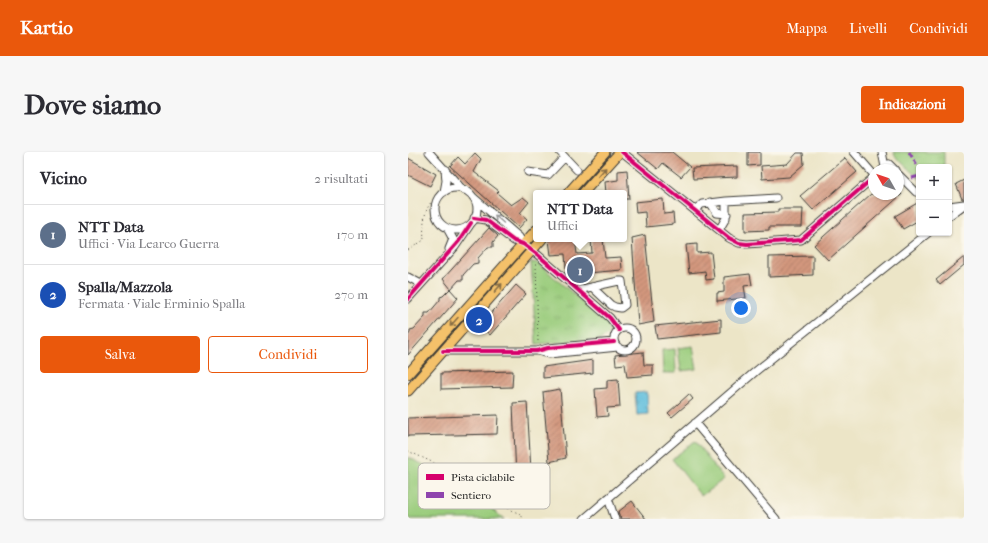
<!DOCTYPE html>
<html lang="it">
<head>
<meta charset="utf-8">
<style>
	body { margin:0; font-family:"IM FELL French Canon",serif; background:#f7f7f7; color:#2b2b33 }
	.controls { position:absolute; right:12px; top:12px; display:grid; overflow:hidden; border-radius:4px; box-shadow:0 1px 3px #0004 }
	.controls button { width:36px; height:36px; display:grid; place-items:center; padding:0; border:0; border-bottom:1px solid #e1e1e2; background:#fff; color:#2b2b33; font:20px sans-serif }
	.compass { position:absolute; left:460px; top:12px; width:36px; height:36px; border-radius:50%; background:#fff; box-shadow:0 1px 3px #0004; rotate:310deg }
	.you { position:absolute; left:333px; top:156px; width:14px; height:14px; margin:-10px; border:3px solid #fff; border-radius:50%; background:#1a73e8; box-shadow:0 0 0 6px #1a73e833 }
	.badge { display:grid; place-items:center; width:26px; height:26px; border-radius:50%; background:#ea580c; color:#fff; font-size:13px; font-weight:700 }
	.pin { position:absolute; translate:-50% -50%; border:2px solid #fff; box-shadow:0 1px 4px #0006 }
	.popup { position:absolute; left:125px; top:38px; width:94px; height:52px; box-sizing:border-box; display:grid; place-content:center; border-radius:4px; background:#fff; filter:drop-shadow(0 1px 3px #0005); font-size:13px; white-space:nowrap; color:#7c7c81 }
	.popup b { font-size:15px; color:#2b2b33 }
	.popup::after { content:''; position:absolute; left:50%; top:100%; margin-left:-8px; border:8px solid transparent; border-top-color:#fff }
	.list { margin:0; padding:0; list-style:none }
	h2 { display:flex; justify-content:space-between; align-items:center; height:52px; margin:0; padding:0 16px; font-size:17px }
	h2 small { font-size:13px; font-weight:400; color:#7c7c81 }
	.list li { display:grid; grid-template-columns:26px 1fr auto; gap:12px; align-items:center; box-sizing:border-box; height:60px; padding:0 16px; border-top:1px solid #e1e1e2 }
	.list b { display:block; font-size:15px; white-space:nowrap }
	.list p { margin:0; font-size:13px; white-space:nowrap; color:#7c7c81 }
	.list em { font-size:13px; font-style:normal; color:#7c7c81 }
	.actions { display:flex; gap:8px; padding:12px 16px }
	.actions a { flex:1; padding:9px 0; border:1px solid #ea580c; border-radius:4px; text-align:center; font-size:14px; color:#ea580c }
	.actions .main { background:#ea580c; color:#fff }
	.map { position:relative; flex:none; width:556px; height:367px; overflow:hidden; border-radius:4px }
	header { display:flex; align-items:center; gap:24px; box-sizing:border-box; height:56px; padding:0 20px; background:#ea580c; color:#fff }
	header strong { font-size:19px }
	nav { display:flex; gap:22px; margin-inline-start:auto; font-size:14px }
	.intro { display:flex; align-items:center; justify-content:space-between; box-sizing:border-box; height:96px; padding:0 24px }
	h1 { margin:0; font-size:28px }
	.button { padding:10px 18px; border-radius:4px; background:#ea580c; color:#fff; font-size:14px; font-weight:700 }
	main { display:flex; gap:24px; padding:0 24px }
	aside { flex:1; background:#fff; border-radius:4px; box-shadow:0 1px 3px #0004 }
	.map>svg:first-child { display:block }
	.grass { fill:#9acc7c; stroke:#5b744c }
	.park { fill:url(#park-tufts); stroke:#5b744c }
	.water { fill:url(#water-ripples); stroke:#3c6c7c }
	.building { fill:url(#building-hatch) }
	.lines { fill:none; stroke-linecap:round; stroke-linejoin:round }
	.minor-casing { stroke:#3b3a36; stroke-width:9 }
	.major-casing { stroke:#3b3a36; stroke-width:11 }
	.path { stroke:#3b3a36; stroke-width:1; stroke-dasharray:1 3; stroke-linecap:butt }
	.minor { stroke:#fff; stroke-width:7 }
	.major { stroke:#f4c16b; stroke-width:9 }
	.quiet { stroke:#8e44ad; stroke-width:3; stroke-dasharray:6 3; stroke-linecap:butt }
	.cycleway-casing { stroke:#fbf7ec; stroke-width:6 }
	.cycleway { stroke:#d6006c; stroke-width:4 }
	.oneway { stroke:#886e44 }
	.oneway2 { stroke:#999 }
	.key { fill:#fbf7ec; stroke:#b8b5ae; stroke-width:1 }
	.key-label { font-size:11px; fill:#1c1c1c }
</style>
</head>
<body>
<header>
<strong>Kartio</strong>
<nav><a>Mappa</a><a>Livelli</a><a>Condividi</a></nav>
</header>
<div class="intro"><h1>Dove siamo</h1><a class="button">Indicazioni</a></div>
<main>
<aside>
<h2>Vicino<small>2 risultati</small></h2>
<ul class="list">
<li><span class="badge" style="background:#5c6f8a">1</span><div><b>NTT Data</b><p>Uffici · Via Learco Guerra</p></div><em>170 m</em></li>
<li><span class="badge" style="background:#1a4fb4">2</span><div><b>Spalla/Mazzola</b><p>Fermata · Viale Erminio Spalla</p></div><em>270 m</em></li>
</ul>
<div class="actions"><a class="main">Salva</a><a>Condividi</a></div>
</aside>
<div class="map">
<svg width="556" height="367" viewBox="0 0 556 367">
	<defs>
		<pattern id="park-tufts" width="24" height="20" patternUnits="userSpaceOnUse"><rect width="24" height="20" fill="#9acc7c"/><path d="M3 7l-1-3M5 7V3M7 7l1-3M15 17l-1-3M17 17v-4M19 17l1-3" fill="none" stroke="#84af6b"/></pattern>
		<pattern id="water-ripples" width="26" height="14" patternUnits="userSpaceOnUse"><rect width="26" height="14" fill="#5dbddc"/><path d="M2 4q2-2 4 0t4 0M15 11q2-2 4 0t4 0" fill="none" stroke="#50a2bc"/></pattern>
		<pattern id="building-hatch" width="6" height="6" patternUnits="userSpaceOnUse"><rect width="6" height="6" fill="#d3977e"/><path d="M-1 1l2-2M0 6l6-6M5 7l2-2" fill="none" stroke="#aa7a66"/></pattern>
	</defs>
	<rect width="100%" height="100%" fill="#fbf7ec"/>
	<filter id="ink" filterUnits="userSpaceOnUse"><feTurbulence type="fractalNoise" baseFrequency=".025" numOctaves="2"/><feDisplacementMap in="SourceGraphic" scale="8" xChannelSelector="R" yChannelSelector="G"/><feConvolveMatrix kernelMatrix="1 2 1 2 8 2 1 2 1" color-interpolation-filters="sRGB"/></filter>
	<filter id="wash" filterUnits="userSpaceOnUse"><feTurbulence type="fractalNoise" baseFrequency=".012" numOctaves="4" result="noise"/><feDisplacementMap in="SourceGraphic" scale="16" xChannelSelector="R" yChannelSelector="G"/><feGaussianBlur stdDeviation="0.9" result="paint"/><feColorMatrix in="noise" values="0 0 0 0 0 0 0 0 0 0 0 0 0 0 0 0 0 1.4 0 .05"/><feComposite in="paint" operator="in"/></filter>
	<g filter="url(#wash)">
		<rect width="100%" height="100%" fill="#ece5c7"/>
		<path class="grass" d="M 285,194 L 289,217 L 273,219 L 270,196 Z
			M 267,197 L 268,221 L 255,221 L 254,198 Z
			M 287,289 L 316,327 L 293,344 L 264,307 Z
			M 0,305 L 50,330 L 96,367 L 0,367 Z"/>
		<path class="park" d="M 486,0 L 536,0 L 536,15 L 511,15 L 511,27 L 487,4 Z
			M 123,110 L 130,111 L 202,174 L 201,182 L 192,188 L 128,192 Z"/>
		<path class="water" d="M 239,240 L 240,262 L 229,263 L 227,241 Z"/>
		<g id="blocks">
			<path class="building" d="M 229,0 L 264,0 L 282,15 L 273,25 L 255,11 L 250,17 Z
				M 340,0 L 352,0 L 352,13 L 340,14 Z
				M 67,1 L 73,7 L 66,20 L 91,39 L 89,41 L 103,53 L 115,45 L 121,50 L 112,61 L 119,67 L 111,76 L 42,14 L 50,5 L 57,12 Z
				M 389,1 L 395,1 L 396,12 L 381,25 L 354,27 L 353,14 L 379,12 Z
				M 0,6 L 28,22 L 22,34 L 0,23 Z
				M 437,6 L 449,20 L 405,58 L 392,44 Z
				M 329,14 L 329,25 L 285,27 L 284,16 Z
				M 219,18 L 221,47 L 216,47 L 216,41 L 198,41 L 197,30 L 210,28 L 210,19 Z
				M 556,28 L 556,47 L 554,47 L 548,32 Z
				M 463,42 L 494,42 L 420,108 L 406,93 Z
				M 255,47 L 256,62 L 265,61 L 266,72 L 238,75 L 237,60 L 228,61 L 227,50 Z
				M 511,50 L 511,68 L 495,77 L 487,64 Z
				M 370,57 L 395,57 L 394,75 L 361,75 L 361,78 L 337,79 L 337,61 L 370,60 Z
				M 81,76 L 90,84 L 85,90 L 85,95 L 80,95 L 70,106 L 70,111 L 65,112 L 55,123 L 55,128 L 51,128 L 43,137 L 35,127 Z
				M 237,83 L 246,170 L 230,173 L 224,86 Z
				M 145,87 L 167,87 L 169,102 L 184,101 L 183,87 L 195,87 L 197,106 L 213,105 L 214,118 L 168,122 L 168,115 L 158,116 L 157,102 L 143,103 L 141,88 Z
				M 289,92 L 289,101 L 303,100 L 306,127 L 298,128 L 297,119 L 281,121 L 278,93 Z
				M 405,104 L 405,123 L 361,125 L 361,105 Z
				M 556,105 L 556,113 L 532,133 L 528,128 Z
				M 342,122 L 344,133 L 336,134 L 338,146 L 309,149 L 309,141 L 316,140 L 316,125 Z
				M 108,133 L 118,142 L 82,183 L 72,174 Z
				M 42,137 L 50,146 L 0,203 L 0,184 L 2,181 L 2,178 L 6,177 L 17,165 L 17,161 L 21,161 L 32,148 L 32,145 L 35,144 Z
				M 313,167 L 313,180 L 249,187 L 247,174 Z
				M 235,200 L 236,213 L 245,213 L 245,223 L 219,225 L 217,212 L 208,213 L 207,203 Z
				M 185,208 L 185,221 L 135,226 L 135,215 Z
				M 105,219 L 104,235 L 33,237 L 33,221 Z
				M 210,227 L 212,255 L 199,256 L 200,264 L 189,265 L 187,237 L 199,236 L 199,228 Z
				M 152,237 L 158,306 L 141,310 L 135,240 Z
				M 281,242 L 285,247 L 264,265 L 260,261 Z
				M 119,250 L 125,353 L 109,353 L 105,251 Z
				M 90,263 L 89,282 L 0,284 L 0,266 Z
				M 224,349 L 238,367 L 213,367 L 210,360 Z"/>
		</g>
	</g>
	<g filter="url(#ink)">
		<use href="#blocks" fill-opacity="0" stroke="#3b3a36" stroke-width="1"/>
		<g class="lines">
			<g class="minor-casing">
				<path id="minor" d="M 21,0 L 55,38
					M 152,0 L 169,18
					M 214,0 L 321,86 L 331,91 L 339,92 L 393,88 L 466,25
					M 446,0 L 466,23
					M 474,0 L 477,15
					M 474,18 L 481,12 L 487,18
					M 120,20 L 140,23 L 157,5
					M 490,22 L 508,40
					M27 57a21 21 0 1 1 42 0a21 21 0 1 1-42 0Z
					M 36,40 L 38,29 L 37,17
					M 65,45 L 111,85 L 115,92
					M 318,49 L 368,46
					M 302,50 L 309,61 L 319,62
					M 541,54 L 556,52
					M 286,58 L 294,52 L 318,49 L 318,66 L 311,78
					M 541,64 L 556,53
					M 66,66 L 78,68 L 106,89 L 115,92 L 130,103 L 202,166 L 211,178
					M 39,76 L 45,87 L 41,97
					M 0,125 L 13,132
					M 170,138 L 211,129 L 214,129 L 217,153 L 213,156 L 207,155 L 203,153 L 184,135
					M 0,147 L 47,95 L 62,73
					M206 187a11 11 0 1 1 22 0a11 11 0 1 1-22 0Z
					M 35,199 L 129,199 L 140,196 L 206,190
					M 129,199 L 141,202 L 210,195
					M 287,271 L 368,367
					M 200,346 L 207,367
					M 176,367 L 348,219 L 520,81"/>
			</g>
			<g class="major-casing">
				<path id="major" d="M 160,41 L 197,0
					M 175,41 L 212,0
					M 0,222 L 128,78
					M 0,239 L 134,87"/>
			</g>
			<path class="path" d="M 0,98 L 16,88 C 15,74 15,60 24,49
				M 128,112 L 130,189
				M 0,299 L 37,316 L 80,347 L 112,362 L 116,367"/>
			<use href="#minor" class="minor"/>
			<use href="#major" class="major"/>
			<path class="quiet" d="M 501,0 L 511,16
				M 504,26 L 511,24"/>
			<g class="cycleway-casing">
				<path id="cycleway" d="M 214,0 L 321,86 L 331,91 L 339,92 L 393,88 L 466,25
					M 66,66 L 78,68 L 106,89 L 115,92 L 130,103 L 202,166 L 211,178
					M 0,147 L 51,89 L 63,71
					M 35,199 L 129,199 L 140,196 L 206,190"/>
			</g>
			<use href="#cycleway" class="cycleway"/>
		</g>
		<defs><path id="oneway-shaft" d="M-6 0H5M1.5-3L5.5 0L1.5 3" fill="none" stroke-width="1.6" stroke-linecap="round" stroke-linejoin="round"/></defs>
		<g class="oneway">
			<use href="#oneway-shaft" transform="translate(194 20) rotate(-48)"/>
			<use href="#oneway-shaft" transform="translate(90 136) rotate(-48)"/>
			<use href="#oneway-shaft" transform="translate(46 170) rotate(132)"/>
		</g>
		<use class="oneway2" href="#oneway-shaft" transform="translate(91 67) rotate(-138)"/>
	</g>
	<rect x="10" y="311" width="132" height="46" rx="6" class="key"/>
	<rect x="18" y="322" width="18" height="6" fill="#d6006c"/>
	<rect x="18" y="340" width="18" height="6" fill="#8e44ad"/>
	<g class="key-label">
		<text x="43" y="329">Pista ciclabile</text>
		<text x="43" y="347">Sentiero</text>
	</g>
</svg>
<div class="controls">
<button>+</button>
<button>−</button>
</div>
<svg class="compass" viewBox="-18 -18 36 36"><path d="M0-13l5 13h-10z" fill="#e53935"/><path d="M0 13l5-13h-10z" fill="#7c7c81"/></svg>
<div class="you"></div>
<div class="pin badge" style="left:172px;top:118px;background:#5c6f8a">1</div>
<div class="popup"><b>NTT Data</b>Uffici</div>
<div class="pin badge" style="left:71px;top:168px;background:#1a4fb4">2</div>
</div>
</main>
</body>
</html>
